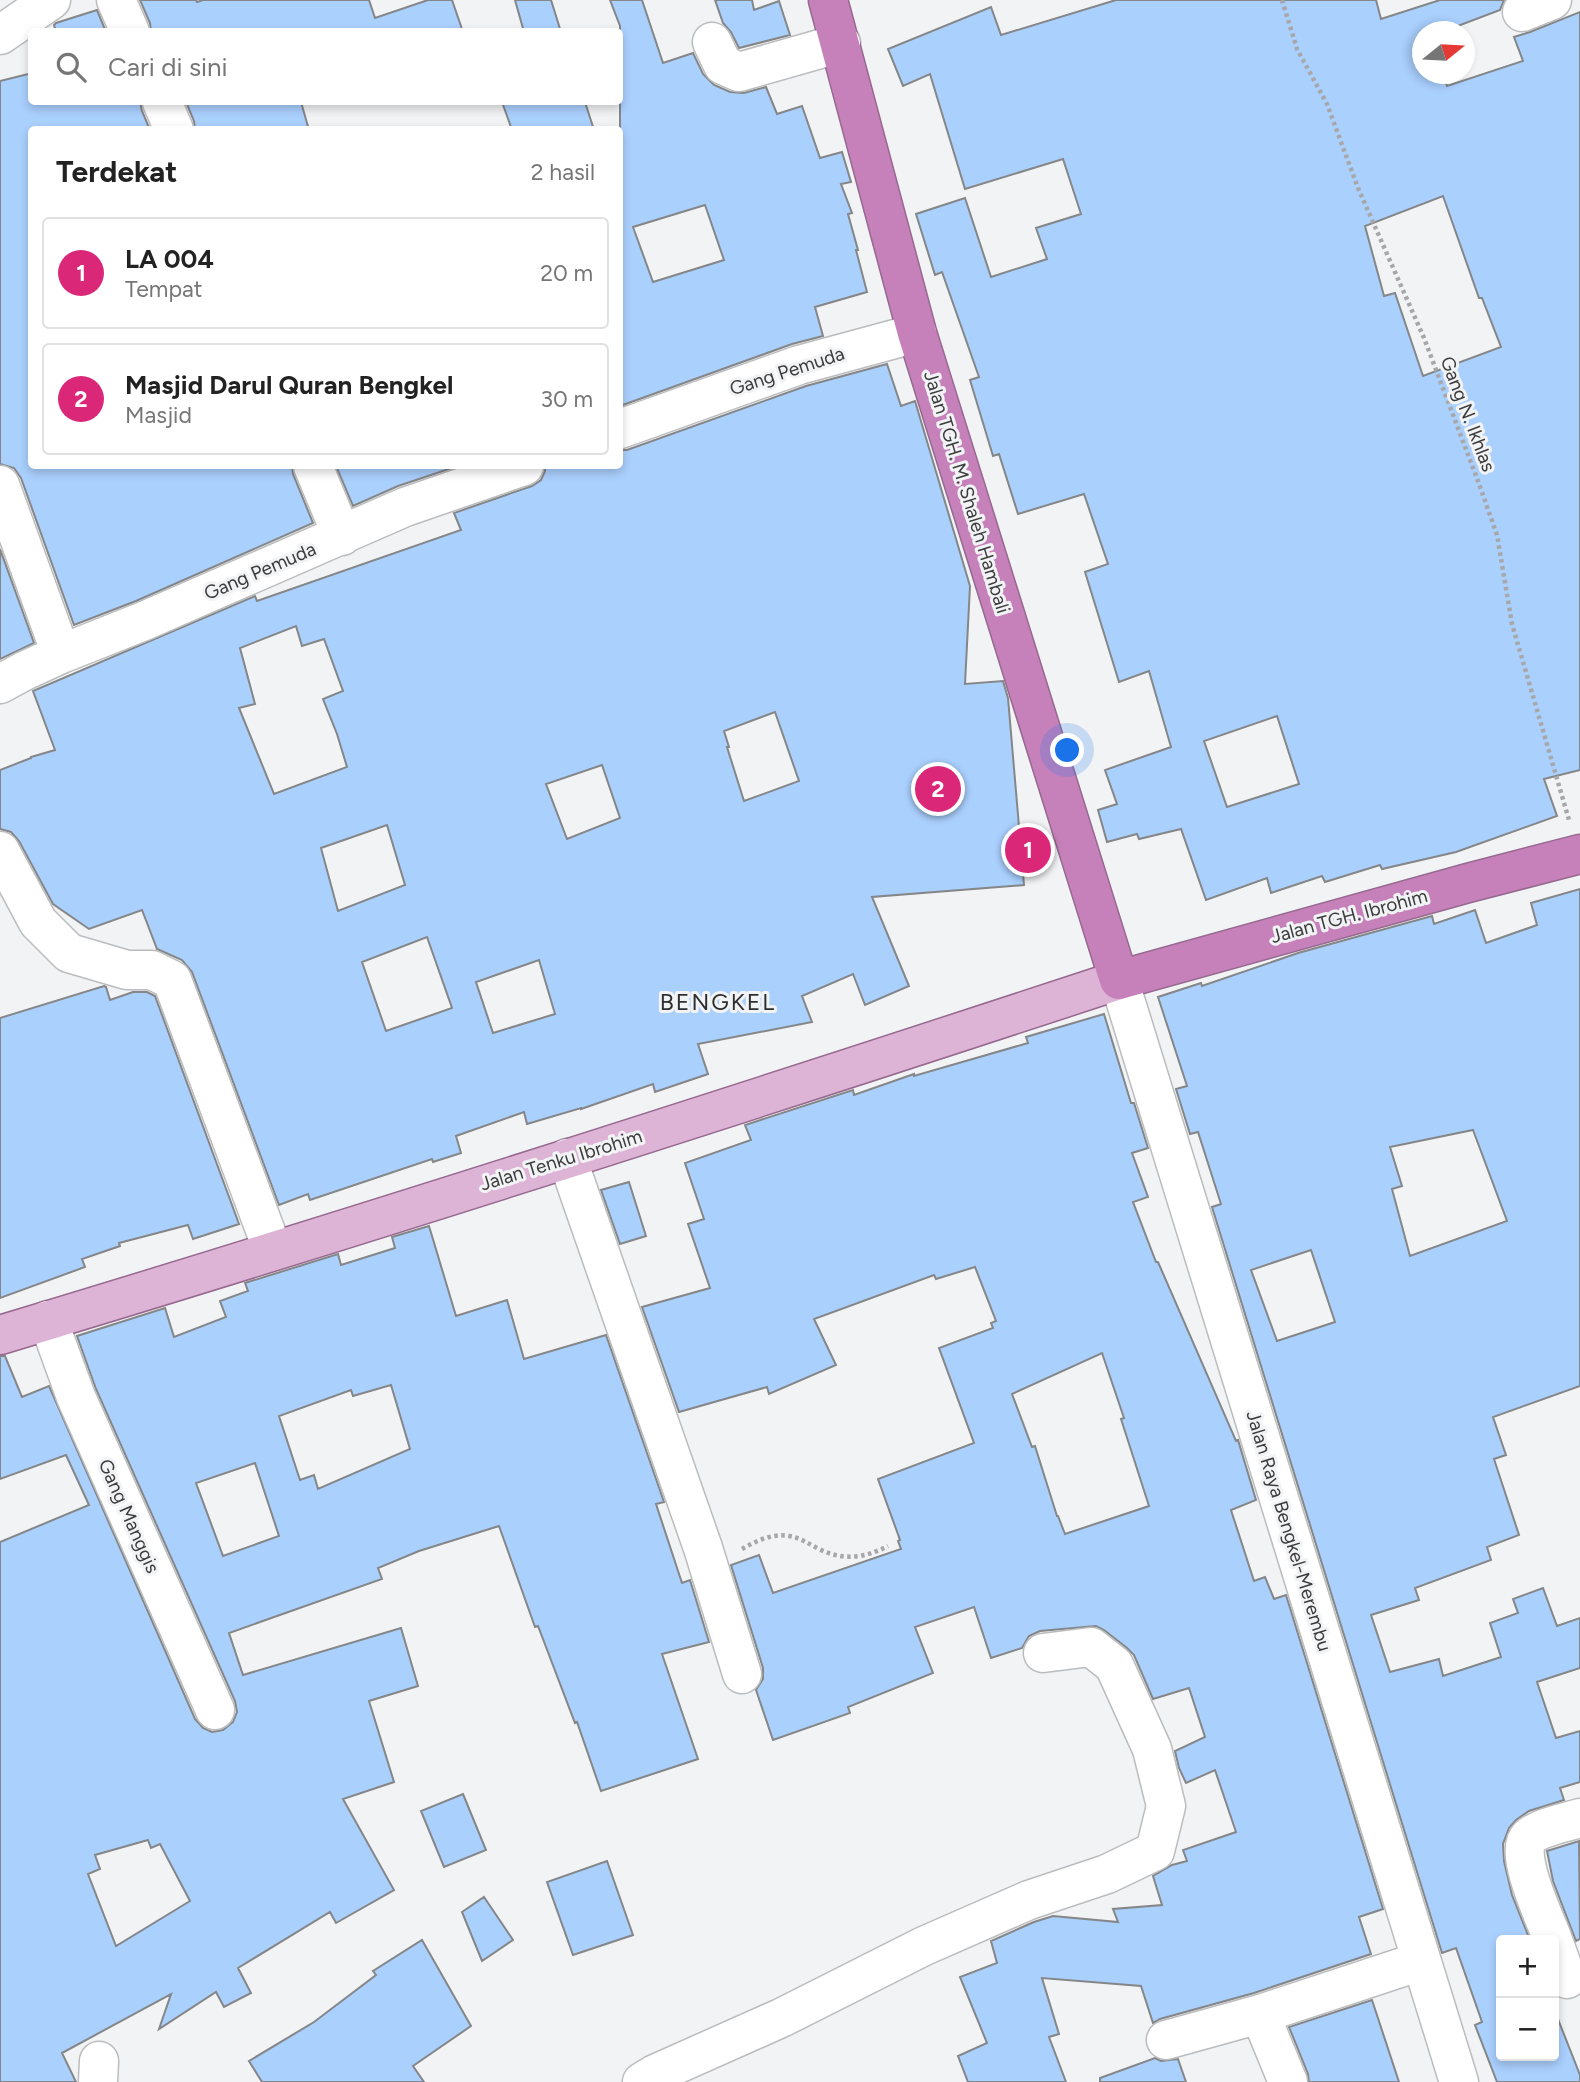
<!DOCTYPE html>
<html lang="id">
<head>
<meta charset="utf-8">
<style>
	body { margin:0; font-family:Figtree,sans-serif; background:#f2f2f2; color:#222 }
	.controls { position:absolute; right:21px; bottom:21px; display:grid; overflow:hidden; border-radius:7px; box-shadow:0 4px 10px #0003 }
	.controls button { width:63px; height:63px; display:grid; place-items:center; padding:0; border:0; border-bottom:2px solid #e0e0e0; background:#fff; color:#222; font:35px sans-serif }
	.compass { position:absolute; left:1412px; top:21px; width:63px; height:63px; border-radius:50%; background:#fff; box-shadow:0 4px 10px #0003; rotate:72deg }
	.you { position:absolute; left:1068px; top:751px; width:24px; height:24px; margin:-18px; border:5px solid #fff; border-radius:50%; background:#1a73e8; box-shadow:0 0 0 10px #1a73e833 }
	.badge { display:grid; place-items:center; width:46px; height:46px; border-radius:50%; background:#db2777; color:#fff; font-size:23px; font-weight:700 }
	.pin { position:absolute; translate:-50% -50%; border:4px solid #fff; box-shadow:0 2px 7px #0006 }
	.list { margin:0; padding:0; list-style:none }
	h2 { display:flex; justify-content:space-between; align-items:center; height:91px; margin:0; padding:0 28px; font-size:30px }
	h2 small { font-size:23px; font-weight:400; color:#767676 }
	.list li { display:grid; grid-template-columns:46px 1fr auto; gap:21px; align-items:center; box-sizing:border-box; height:112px; margin:0 14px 14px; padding:0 14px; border:2px solid #e0e0e0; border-radius:7px }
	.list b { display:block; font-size:26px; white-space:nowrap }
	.list p { margin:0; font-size:23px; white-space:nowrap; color:#767676 }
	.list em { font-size:23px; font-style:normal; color:#767676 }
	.icon { flex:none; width:38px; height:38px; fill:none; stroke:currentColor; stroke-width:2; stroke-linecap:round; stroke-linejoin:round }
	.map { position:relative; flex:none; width:1580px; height:2082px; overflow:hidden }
	.search { position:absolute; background:#fff; box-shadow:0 4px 10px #0003; left:28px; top:28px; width:595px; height:77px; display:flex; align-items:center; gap:18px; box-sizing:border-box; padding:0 24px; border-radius:7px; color:#767676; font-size:26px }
	.panel { position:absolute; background:#fff; box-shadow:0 4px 10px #0003; left:28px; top:126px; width:595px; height:343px; border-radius:7px }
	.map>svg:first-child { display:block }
	.building { fill:#aad0fe; stroke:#858688; stroke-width:2; fill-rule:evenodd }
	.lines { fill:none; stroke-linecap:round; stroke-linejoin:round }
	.minor-casing { stroke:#bbbcbe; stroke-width:41 }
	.major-casing { stroke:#96698f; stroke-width:41 }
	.highway-casing { stroke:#96698f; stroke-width:41 }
	.path { stroke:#a7a7a9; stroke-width:4.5; stroke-dasharray:3.5 3.5; stroke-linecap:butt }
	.minor { stroke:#fff; stroke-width:38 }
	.major { stroke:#ddb3d6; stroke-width:38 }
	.highway { stroke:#c681bb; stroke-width:38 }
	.labels { text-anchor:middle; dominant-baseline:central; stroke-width:6; stroke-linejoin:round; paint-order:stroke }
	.street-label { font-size:19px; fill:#3c3c3d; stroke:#f2f3f5 }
	.quarter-label { font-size:23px; letter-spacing:2px; fill:#2e2f31; stroke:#f2f3f5 }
</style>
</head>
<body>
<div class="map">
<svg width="1580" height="2082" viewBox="0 0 1580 2082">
	<rect width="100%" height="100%" fill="#f2f3f5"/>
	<path class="building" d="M 140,0 L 196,0 L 197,2 L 203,0 L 369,0 L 375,18 L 428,0 L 452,0 L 463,32 L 151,32 L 150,23 Z
		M 515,0 L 551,0 L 561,32 L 524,32 Z
		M 610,0 L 642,0 L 663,63 L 693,53 L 703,74 L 714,85 L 730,92 L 744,93 L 766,87 L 777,114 L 802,106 L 820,158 L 842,152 L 851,182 L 841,184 L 852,213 L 848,214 L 858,250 L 856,250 L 867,292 L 815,307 L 823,336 L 792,344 L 620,406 L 620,26 ZM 705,205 L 724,260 L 653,282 L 633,227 Z
		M 715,0 L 752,0 L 754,10 L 779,1 L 790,35 L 739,48 L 731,32 L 723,23 Z
		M 1116,0 L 1376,0 L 1381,19 L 1440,0 L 1504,0 L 1500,10 L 1442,32 L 1423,32 L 1423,74 L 1443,74 L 1447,86 L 1523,61 L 1514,37 L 1530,32 L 1580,12 L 1580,770 L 1544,779 L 1557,816 L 1456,852 L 1382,869 L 1380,865 L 1325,882 L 1322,876 L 1271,893 L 1267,878 L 1206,900 L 1181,829 L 1139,839 L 1137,834 L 1107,842 L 1098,810 L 1117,804 L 1105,770 L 1171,747 L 1149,671 L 1119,682 L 1085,572 L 1108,564 L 1084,494 L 1018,514 L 999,454 L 993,456 L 970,380 L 979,377 L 942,272 L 935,275 L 916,214 L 965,198 L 991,277 L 1047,259 L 1036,228 L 1081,214 L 1063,159 L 965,189 L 930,74 L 903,86 L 888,49 L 991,7 L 1001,35 ZM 1443,196 L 1479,298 L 1482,298 L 1501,347 L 1423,376 L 1395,293 L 1384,296 L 1365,226 ZM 1277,716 L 1299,784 L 1227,807 L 1204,741 Z
		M 97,10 L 106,32 L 56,32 L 54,25 L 56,23 Z
		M 32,73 L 32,102 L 140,102 L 142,111 L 150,130 L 32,130 L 32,466 L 292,466 L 293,474 L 313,523 L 136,601 L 74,625 L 21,478 L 14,468 L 0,464 L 0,81 Z
		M 186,102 L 301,102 L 309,130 L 195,130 L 194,121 Z
		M 502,102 L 585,102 L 594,130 L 512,130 Z
		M 887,364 L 901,406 L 915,401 L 970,586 L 965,684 L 1003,681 L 1008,698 L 1024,885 L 872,897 L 909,986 L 865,1005 L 853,974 L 802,996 L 812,1022 L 698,1044 L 708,1074 L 655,1092 L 653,1084 L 581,1109 L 581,1108 L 527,1124 L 524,1112 L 456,1136 L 461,1153 L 433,1162 L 432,1159 L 310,1200 L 308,1194 L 279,1205 L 192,972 L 182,960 L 157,949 L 142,910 L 89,929 L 53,904 L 19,841 L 11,832 L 0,829 L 0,770 L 31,758 L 31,757 L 55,750 L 33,691 L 255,596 L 257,601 L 461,530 L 454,513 L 532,486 L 541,480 L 545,471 L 545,466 L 620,466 L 620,450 L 627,450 L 806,386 ZM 296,626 L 302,646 L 324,639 L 343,691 L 323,699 L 337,734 L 347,767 L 274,794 L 239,708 L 255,704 L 240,648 ZM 775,712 L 799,781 L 744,801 L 727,747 L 729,747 L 724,731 ZM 602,765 L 620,818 L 567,839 L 546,784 ZM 387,825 L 405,885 L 338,911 L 321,848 ZM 427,937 L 452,1008 L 386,1031 L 362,962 ZM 539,960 L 555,1014 L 493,1033 L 476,982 Z
		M 336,466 L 458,466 L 398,486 L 353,506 Z
		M 0,549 L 34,643 L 0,659 Z
		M 1580,889 L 1580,1386 L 1493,1417 L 1506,1455 L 1494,1459 L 1519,1535 L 1487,1547 L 1491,1560 L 1415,1588 L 1419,1600 L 1371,1615 L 1390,1672 L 1439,1659 L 1443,1676 L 1501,1657 L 1490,1623 L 1518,1613 L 1513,1599 L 1543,1588 L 1557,1626 L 1580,1618 L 1580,1668 L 1537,1682 L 1556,1738 L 1580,1731 L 1580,1782 L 1560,1788 L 1564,1800 L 1529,1811 L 1516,1820 L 1509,1828 L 1503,1844 L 1504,1861 L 1512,1895 L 1530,1940 L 1501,1940 L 1501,2056 L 1554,2056 L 1554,2009 L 1580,2075 L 1580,2082 L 1497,2082 L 1475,2025 L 1482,2022 L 1456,1948 L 1442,1953 L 1212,1207 L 1221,1204 L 1198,1132 L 1190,1134 L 1176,1089 L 1187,1086 L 1158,997 L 1201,983 L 1202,986 L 1298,953 L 1432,916 L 1434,924 L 1475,910 L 1486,943 L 1537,925 L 1531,903 ZM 1473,1130 L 1507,1221 L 1410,1256 L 1392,1189 L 1402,1186 L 1390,1147 ZM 1311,1250 L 1335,1322 L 1277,1341 L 1251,1270 Z
		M 104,986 L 106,987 L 110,1000 L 133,992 L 147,992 L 155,996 L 239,1224 L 193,1239 L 188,1225 L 119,1243 L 120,1246 L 82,1259 L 85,1267 L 0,1298 L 0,1018 Z
		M 1104,1014 L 1131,1103 L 1134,1103 L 1148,1148 L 1132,1153 L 1148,1197 L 1133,1202 L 1156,1262 L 1158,1262 L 1236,1441 L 1238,1440 L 1256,1500 L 1231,1510 L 1254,1581 L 1265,1577 L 1274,1599 L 1286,1595 L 1383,1909 L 1359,1917 L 1371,1954 L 1254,1993 L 1160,2019 L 1153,2023 L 1141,1986 L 1042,1978 L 1059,2034 L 1049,2037 L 1066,2082 L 968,2082 L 958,2056 L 987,2043 L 960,1977 L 997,1963 L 991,1941 L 1034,1922 L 1053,1916 L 1118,1922 L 1113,1909 L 1162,1905 L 1153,1876 L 1172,1865 L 1187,1861 L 1183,1850 L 1236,1832 L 1215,1770 L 1186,1783 L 1179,1768 L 1175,1751 L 1205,1737 L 1189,1688 L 1153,1699 L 1134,1655 L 1127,1648 L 1104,1630 L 1096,1626 L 1040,1631 L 1029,1636 L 1022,1648 L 991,1658 L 974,1607 L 915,1627 L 933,1673 L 848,1707 L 850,1713 L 773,1740 L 756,1690 L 763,1679 L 763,1668 L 731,1565 L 759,1555 L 773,1593 L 901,1549 L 898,1541 L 900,1540 L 878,1479 L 974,1443 L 939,1348 L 993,1328 L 991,1323 L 996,1321 L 975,1267 L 936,1279 L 934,1275 L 814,1319 L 836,1365 L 769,1394 L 767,1387 L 679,1412 L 642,1307 L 710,1288 L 688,1224 L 704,1219 L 685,1163 L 751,1140 L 745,1125 L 853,1090 L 854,1095 L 914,1074 L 914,1076 L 1028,1043 L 1026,1037 ZM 1102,1353 L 1124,1418 L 1121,1419 L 1149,1506 L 1065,1534 L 1058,1516 L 1057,1516 L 1035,1446 L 1032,1447 L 1012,1394 Z
		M 629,1182 L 646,1236 L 620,1244 L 601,1190 Z
		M 429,1226 L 456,1316 L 507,1300 L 524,1359 L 606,1335 L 664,1502 L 656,1504 L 682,1583 L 690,1580 L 709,1642 L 662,1654 L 698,1759 L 601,1791 L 577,1722 L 575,1723 L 538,1626 L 535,1627 L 499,1526 L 419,1551 L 378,1568 L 382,1579 L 229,1633 L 243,1675 L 401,1628 L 418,1686 L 369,1701 L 394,1782 L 343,1799 L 394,1890 L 336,1923 L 330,1912 L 238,1968 L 251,1993 L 224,2007 L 216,1992 L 159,2029 L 171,1994 L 62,2053 L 76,2082 L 0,2082 L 0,1542 L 89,1505 L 66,1455 L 0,1479 L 0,1356 L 5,1356 L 22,1397 L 49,1386 L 195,1719 L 203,1728 L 212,1732 L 223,1730 L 233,1722 L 237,1712 L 235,1701 L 96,1389 L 77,1336 L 165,1308 L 174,1337 L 226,1317 L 220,1301 L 248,1291 L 245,1283 L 338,1254 L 341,1265 L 395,1248 L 392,1237 ZM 391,1385 L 410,1449 L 318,1489 L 314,1475 L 300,1480 L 279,1416 L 351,1390 L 353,1396 ZM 255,1463 L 279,1536 L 223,1556 L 196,1483 ZM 148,1840 L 151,1848 L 160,1844 L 190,1901 L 116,1946 L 88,1874 L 100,1869 L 95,1855 Z
		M 463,1794 L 486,1850 L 444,1867 L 421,1811 Z
		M 1579,1841 L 1580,1939 L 1576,1941 L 1553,1881 L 1547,1851 Z
		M 607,1861 L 633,1935 L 573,1955 L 547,1882 Z
		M 484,1897 L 513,1940 L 482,1961 L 462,1912 Z
		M 422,1940 L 471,2026 L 413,2066 L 424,2082 L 262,2082 L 249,2061 L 314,2022 L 376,1975 L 373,1971 Z
		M 1372,2000 L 1399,2082 L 1309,2082 L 1308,2074 L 1289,2027 Z
		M 1155,2058 L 1161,2061 L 1178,2059 L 1186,2082 L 1100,2082 L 1100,2078 Z"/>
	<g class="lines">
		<g class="minor-casing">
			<path id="minor" d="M 116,0 L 130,32
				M 1522,12 L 1552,0
				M 0,35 L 51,0
				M 712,42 L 723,65 L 739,72 L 841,43
				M 162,102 L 174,130
				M 620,429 L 799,365 L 917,333
				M 313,466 L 342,536
				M 0,485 L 61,654
				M 0,684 L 24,671 L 61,654 L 144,621 L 405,507 L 524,466
				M 0,851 L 38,922 L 69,953 L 127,970 L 152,970 L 172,980 L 273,1251
				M 1119,980 L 1459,2082
				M 567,1158 L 703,1548 L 742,1674
				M 48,1320 L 76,1397 L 215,1710
				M 1553,1940 C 1546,1921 1513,1853 1529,1837 C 1538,1828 1567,1822 1580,1818
				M 1554,1943 L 1567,1979
				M 1260,2014 L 1288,2082
				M 1166,2040 L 1260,2014 L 1421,1961
				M 98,2082 L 99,2061
				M 642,2082 L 655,2074 L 781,2018 L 924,1946 L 1029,1900 L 1107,1874 L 1155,1851 L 1166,1806 L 1152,1749 L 1114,1665 L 1091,1647 L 1043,1653"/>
		</g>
		<g class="major-casing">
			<path id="major" d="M 0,1335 C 375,1222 748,1102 1119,980"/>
		</g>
		<g class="highway-casing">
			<path id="highway" d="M 828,0 L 917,333 L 1119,980 L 1468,883 L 1580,854"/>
		</g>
		<path class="path" d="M 1282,0 L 1297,49 L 1327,104 L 1358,188 L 1424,338 L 1478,481 L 1497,535 L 1512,624 L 1569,820
			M 742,1549 C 756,1541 772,1533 789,1536 C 801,1538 809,1544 819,1549 C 843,1561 865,1558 888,1546"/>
		<use href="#minor" class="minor"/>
		<use href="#major" class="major"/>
		<use href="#highway" class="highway"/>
	</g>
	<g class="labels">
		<g class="street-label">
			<text transform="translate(787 371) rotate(-18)">Gang Pemuda</text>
			<text transform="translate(1468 414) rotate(69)">Gang N. Ikhlas</text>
			<text transform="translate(967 492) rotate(73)">Jalan TGH. M. Shaleh Hambali</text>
			<text transform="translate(260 571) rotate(-23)">Gang Pemuda</text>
			<text transform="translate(1349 916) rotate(-15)">Jalan TGH. Ibrohim</text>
			<text transform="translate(561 1160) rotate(-17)">Jalan Tenku Ibrohim</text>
			<text transform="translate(129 1516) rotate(66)">Gang Manggis</text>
			<text transform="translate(1289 1531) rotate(73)">Jalan Raya Bengkel-Merembu</text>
		</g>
		<g class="quarter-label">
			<text x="718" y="1002">BENGKEL</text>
		</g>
	</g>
</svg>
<div class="controls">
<button>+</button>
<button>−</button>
</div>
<svg class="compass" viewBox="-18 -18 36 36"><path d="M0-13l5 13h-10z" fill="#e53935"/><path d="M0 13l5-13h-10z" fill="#767676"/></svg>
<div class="you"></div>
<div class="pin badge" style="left:1028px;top:850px">1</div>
<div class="pin badge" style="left:938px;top:789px">2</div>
<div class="search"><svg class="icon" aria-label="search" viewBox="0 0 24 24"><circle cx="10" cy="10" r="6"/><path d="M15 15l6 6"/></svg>Cari di sini</div>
<section class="panel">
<h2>Terdekat<small>2 hasil</small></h2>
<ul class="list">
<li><span class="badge">1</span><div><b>LA 004</b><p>Tempat</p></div><em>20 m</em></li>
<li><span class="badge">2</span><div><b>Masjid Darul Quran Bengkel</b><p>Masjid</p></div><em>30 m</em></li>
</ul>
</section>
</div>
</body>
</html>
